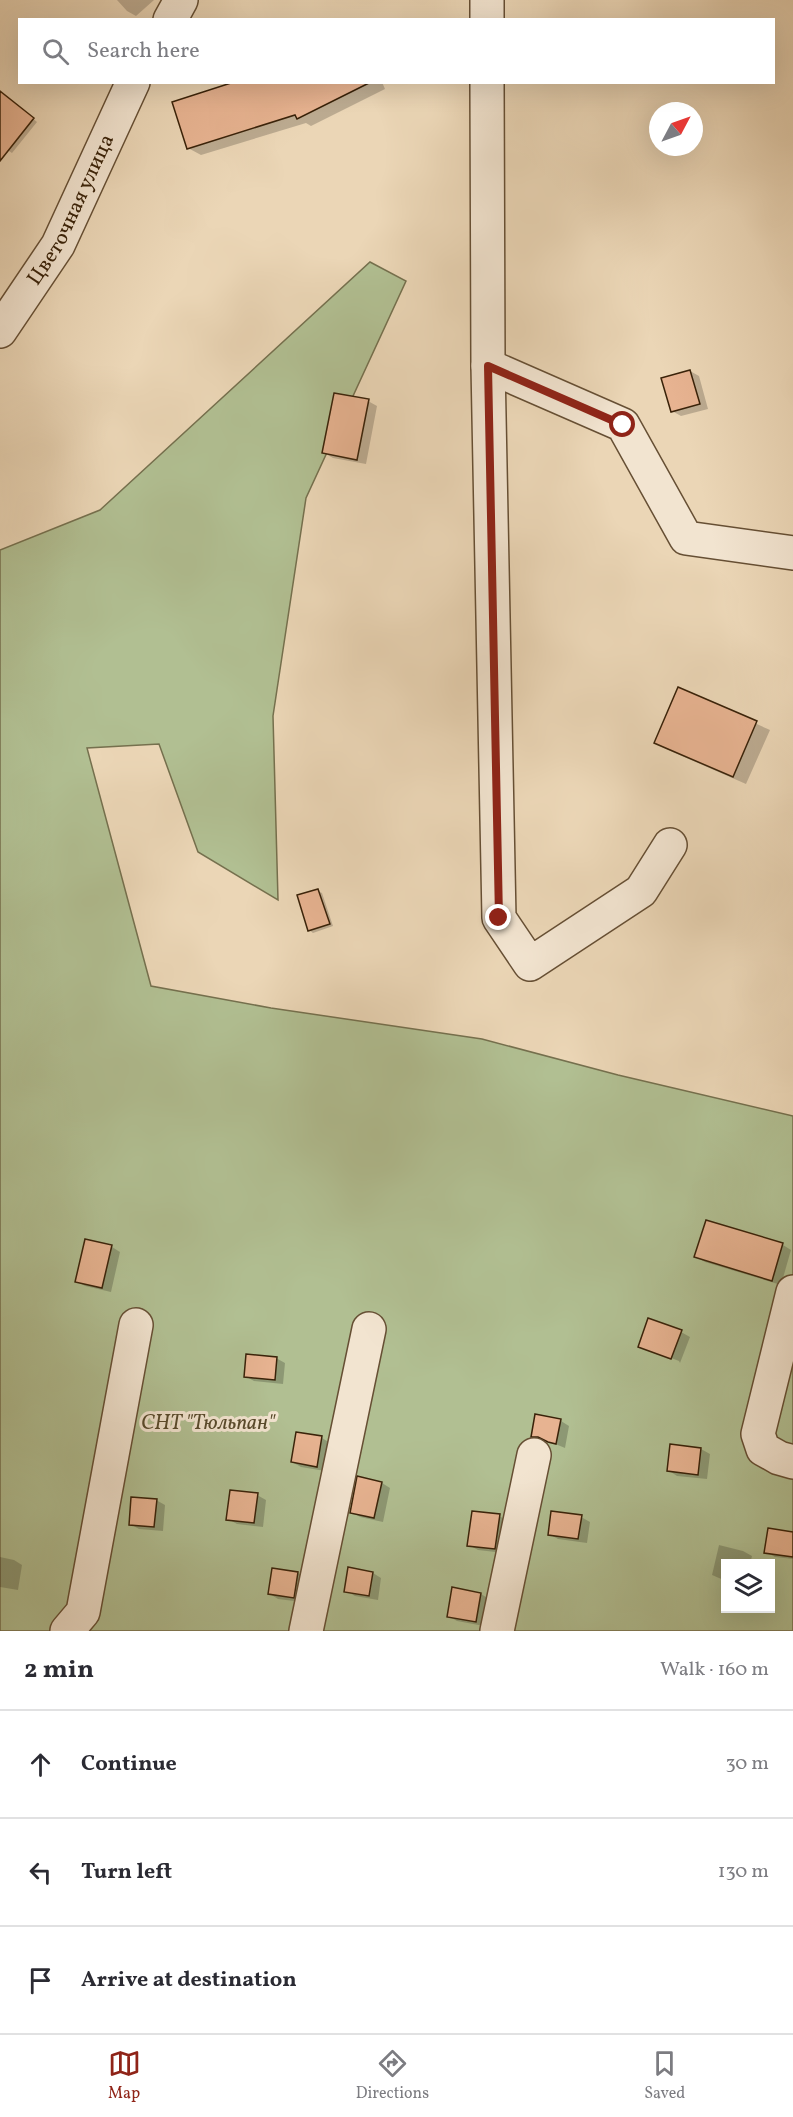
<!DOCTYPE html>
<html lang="en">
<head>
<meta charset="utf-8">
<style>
	body { margin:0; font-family:Vollkorn,serif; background:#f2f2f3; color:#2b2b33 }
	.controls { position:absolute; right:18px; bottom:18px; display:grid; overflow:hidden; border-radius:0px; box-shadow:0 6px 24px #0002 }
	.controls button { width:54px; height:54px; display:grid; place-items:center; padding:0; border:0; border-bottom:2px solid #e1e1e2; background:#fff; color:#2b2b33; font:30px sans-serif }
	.compass { position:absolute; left:649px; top:102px; width:54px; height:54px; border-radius:50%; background:#fff; box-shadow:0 6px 24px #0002; rotate:49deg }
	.stop { position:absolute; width:18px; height:18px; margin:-14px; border:4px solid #8f2418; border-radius:50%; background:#fff }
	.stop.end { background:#8f2418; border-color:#fff; box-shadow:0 2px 6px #0008 }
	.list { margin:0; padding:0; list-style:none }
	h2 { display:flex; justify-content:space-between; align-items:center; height:78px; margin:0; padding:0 24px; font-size:26px }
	h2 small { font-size:20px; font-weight:400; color:#7c7c81 }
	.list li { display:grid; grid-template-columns:39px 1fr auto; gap:18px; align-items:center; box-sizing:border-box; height:108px; padding:0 24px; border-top:2px solid #e1e1e2 }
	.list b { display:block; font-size:22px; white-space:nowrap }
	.list em { font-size:20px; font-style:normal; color:#7c7c81 }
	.icon { flex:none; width:33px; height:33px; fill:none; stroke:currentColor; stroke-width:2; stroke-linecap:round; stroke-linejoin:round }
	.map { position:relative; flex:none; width:793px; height:1631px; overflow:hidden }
	.search { position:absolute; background:#fff; box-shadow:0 6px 24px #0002; left:18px; right:18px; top:18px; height:66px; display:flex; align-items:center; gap:15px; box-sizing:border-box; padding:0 21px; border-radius:0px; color:#7c7c81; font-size:22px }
	.sheet { height:402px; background:#fff }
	nav { display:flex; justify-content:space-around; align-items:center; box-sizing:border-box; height:84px; border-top:2px solid #e1e1e2; background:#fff; font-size:16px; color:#7c7c81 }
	nav a { display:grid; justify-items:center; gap:3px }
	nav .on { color:#8f2418 }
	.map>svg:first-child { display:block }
	.green { fill:#b1bf92; stroke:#75704e; stroke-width:1.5; fill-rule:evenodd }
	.shadow { fill:#0003 }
	.building { fill:#e7b391; stroke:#392209; stroke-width:1.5 }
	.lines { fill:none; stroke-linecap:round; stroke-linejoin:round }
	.minor-casing { stroke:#664f34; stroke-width:36 }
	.minor { stroke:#f2e4d0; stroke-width:33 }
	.route { stroke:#8f2418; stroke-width:8 }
	.labels { text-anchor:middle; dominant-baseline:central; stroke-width:6; stroke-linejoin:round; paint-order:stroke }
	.street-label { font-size:21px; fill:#392209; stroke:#f2e4d0 }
	.park-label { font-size:21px; font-style:italic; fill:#57492b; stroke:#f2e4d0 }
</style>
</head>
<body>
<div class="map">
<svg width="793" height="1631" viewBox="0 0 793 1631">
	<rect width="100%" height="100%" fill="#ebd6b6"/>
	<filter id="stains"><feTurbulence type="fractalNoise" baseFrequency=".00333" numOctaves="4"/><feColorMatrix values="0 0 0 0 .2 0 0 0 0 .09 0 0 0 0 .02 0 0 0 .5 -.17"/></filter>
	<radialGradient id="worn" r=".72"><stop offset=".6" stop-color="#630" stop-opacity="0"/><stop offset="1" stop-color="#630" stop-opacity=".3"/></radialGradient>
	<path class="green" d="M 370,262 L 406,281 L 306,498 L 273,716 L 278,900 L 198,852 L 159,744 L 87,748 L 151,986 L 271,1008 L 482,1039 L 618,1075 L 793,1116 L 793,1631 L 0,1631 L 0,550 L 100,510 ZM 726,1564 L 770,1564 L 770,1608 L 726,1608 Z"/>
	<path class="shadow" d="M 117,0 L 154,0 L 136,16 L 127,11 Z
		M 239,82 L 382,82 L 385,89 L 311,126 L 306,123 L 201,155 L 188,148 Z
		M 11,100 L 37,122 L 12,153 L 0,145 L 0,107 Z
		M 690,371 L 699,376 L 708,409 L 681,416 L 672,411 Z
		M 368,401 L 377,406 L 366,464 L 333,458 L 324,453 Z
		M 679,689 L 770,730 L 746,784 L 668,750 L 655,743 Z
		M 318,891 L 322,893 L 333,926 L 313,933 L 309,930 Z
		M 707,1222 L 783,1245 L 791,1250 L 781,1285 L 705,1262 L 696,1257 Z
		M 86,1241 L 112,1247 L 120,1252 L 111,1292 L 85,1286 L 76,1281 Z
		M 681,1332 L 690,1337 L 680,1363 L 679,1361 L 640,1346 Z
		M 276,1358 L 285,1363 L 283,1384 L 254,1381 L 245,1376 Z
		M 561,1421 L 569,1426 L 565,1448 L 548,1441 L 541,1441 L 533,1436 Z
		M 322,1438 L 330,1443 L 325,1471 L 301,1467 L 292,1462 Z
		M 671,1446 L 701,1449 L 710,1454 L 707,1479 L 677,1476 L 668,1470 Z
		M 382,1483 L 390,1488 L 383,1522 L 360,1517 L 352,1512 Z
		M 257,1495 L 266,1500 L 263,1527 L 237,1524 L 228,1519 Z
		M 156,1500 L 165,1505 L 163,1531 L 139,1529 L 130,1524 Z
		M 499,1516 L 508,1521 L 504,1553 L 478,1550 L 469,1545 Z
		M 581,1517 L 590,1522 L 587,1543 L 558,1539 L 549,1534 Z
		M 793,1533 L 793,1559 L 775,1557 L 766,1552 Z
		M 719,1545 L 743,1551 L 752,1556 L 750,1564 L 726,1564 L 726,1581 L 712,1575 Z
		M 0,1557 L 14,1560 L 22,1565 L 18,1590 L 0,1587 Z
		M 298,1573 L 306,1579 L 302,1602 L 278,1599 L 270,1594 Z
		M 373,1573 L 381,1578 L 378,1600 L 355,1596 L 346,1591 Z
		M 481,1594 L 489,1599 L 484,1626 L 457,1621 L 448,1616 Z"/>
	<path class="building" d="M 234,82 L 371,82 L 297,119 L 295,115 L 187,149 L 172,102 Z
		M 0,91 L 34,118 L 0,161 Z
		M 690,370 L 700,404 L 671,412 L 661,378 Z
		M 334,393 L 369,399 L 357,460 L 322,453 Z
		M 678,687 L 757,721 L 733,777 L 654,743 Z
		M 318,889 L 330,924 L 308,931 L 297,895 Z
		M 706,1220 L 783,1243 L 772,1281 L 694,1257 Z
		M 85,1239 L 112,1245 L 102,1288 L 75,1282 Z
		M 648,1318 L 682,1330 L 671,1359 L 638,1347 Z
		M 246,1354 L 277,1357 L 275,1380 L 244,1377 Z
		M 535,1414 L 561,1419 L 556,1444 L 548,1442 L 538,1437 L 531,1437 Z
		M 296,1432 L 322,1436 L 317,1467 L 291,1462 Z
		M 670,1444 L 701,1448 L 698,1475 L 667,1471 Z
		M 357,1476 L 382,1482 L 374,1518 L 350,1513 Z
		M 230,1490 L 258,1493 L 254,1523 L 226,1520 Z
		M 131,1497 L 157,1499 L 154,1527 L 129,1525 Z
		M 472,1511 L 500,1514 L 495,1549 L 467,1546 Z
		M 551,1511 L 582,1515 L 578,1539 L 548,1535 Z
		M 768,1528 L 793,1532 L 793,1557 L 764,1553 Z
		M 348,1567 L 373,1572 L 369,1596 L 344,1592 Z
		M 272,1568 L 298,1572 L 294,1598 L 268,1594 Z
		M 452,1587 L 481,1593 L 476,1622 L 447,1617 Z"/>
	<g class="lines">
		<g class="minor-casing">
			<g id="minor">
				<path d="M 487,0 L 487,20"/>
				<path d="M 170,20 L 181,0"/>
				<path d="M 487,82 L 488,366 L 499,918 L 530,964 L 641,891 L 670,845"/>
				<path id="s1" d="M 0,331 L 58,245 L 133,82"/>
				<path d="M 488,366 L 623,425 L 686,538 L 793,553"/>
				<path d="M 793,1292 L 758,1434 L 763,1449 L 779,1458 L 793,1462"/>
				<path d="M 67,1631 L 83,1612 L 136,1325"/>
				<path d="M 306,1631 L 369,1329"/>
				<path d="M 497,1631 L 534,1455"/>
			</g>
		</g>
		<use href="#minor" class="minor"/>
	</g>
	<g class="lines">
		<path class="route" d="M 499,918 L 488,366 L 623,425"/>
	</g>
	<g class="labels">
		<g class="street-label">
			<text stroke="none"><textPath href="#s1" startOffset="141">Цветочная улица</textPath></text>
		</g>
		<g class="park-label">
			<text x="208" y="1423">СНТ "Тюльпан"</text>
		</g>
	</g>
	<rect width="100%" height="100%" filter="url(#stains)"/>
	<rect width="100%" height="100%" fill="url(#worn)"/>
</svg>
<div class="controls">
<button><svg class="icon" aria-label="layers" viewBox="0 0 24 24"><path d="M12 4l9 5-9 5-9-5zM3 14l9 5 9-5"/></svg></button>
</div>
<svg class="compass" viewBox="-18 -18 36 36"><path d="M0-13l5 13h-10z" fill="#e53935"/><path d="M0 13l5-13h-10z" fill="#7c7c81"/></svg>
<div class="stop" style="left:623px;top:425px"></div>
<div class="stop end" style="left:499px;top:918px"></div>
<div class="search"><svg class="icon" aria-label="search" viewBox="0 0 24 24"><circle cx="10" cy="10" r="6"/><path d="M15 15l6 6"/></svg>Search here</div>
</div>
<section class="sheet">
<h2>2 min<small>Walk · 160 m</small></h2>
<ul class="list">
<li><svg class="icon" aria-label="ahead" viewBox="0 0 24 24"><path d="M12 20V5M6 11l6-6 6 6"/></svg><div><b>Continue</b></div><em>30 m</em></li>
<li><svg class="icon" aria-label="left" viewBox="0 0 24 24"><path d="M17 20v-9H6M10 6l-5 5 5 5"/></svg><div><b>Turn left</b></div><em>130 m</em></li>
<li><svg class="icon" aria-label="arrive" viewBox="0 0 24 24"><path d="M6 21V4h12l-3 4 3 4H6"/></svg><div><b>Arrive at destination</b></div></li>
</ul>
</section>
<nav>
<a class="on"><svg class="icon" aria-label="map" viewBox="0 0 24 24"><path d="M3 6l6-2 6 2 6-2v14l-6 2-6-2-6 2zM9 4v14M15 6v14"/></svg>Map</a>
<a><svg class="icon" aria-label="directions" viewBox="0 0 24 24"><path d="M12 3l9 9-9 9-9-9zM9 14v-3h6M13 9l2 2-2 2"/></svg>Directions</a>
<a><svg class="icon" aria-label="saved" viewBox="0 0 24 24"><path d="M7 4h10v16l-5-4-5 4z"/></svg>Saved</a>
</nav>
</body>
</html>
